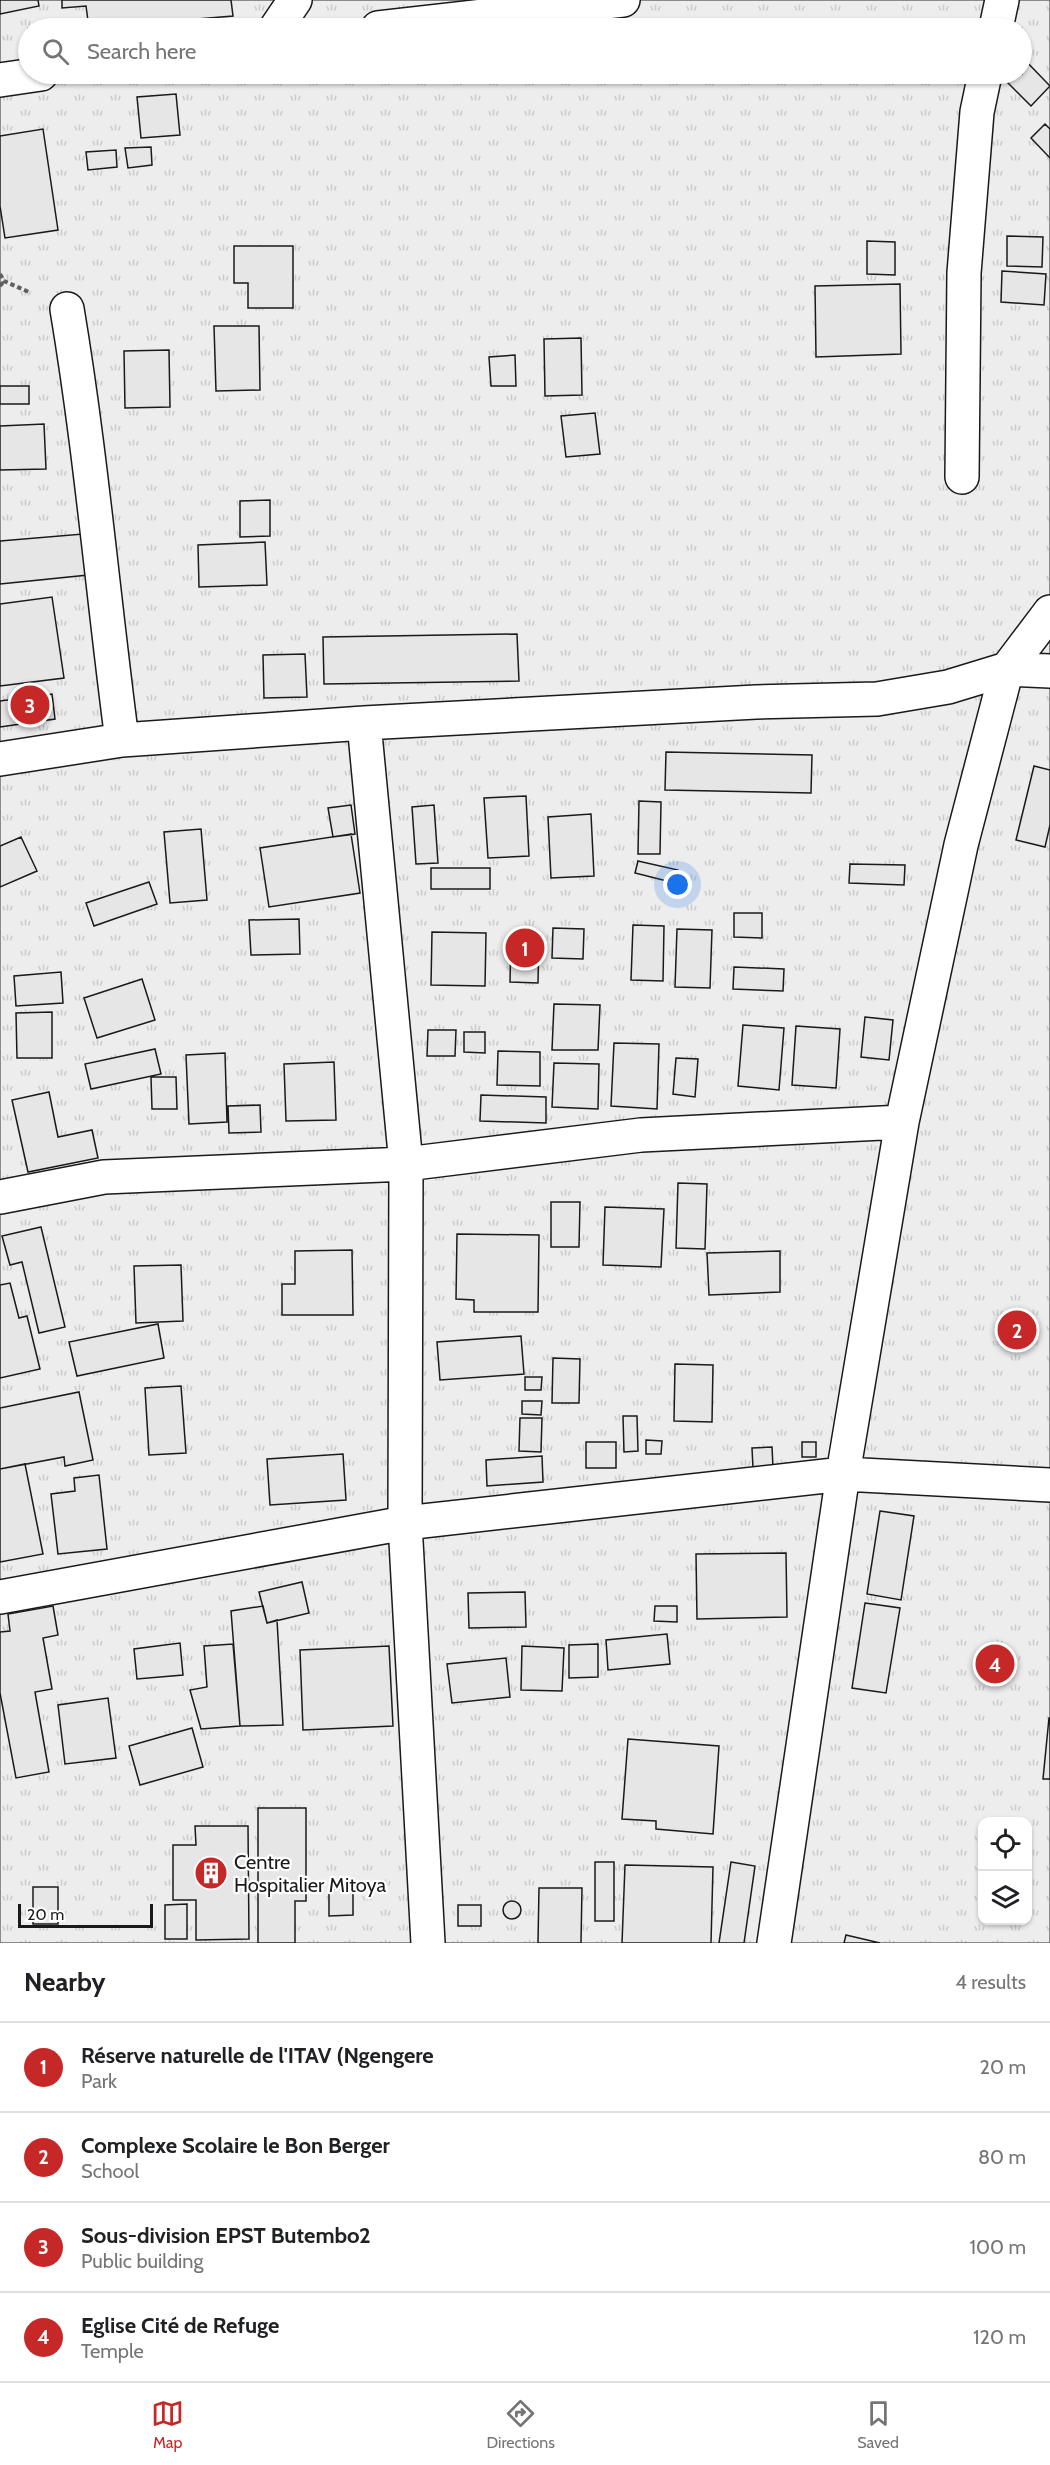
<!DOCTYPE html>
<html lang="en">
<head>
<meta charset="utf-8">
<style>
	body { margin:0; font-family:Cabin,sans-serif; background:#f6f6f6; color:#202124 }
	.controls { position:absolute; right:18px; bottom:18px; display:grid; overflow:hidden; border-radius:12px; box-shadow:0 2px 4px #0004 }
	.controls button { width:54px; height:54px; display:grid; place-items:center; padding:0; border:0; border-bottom:2px solid #e0e0e0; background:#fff; color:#202124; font:30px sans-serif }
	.scale { position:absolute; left:18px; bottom:15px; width:135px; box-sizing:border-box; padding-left:6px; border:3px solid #1a1a1a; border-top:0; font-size:16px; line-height:21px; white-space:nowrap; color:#1a1a1a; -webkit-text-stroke:4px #fff; paint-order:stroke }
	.you { position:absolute; left:678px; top:885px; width:21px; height:21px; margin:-15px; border:4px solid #fff; border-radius:50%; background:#1a73e8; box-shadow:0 0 0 9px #1a73e833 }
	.badge { display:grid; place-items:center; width:39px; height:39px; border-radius:50%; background:#c62828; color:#fff; font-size:20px; font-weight:700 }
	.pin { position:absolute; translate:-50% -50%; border:3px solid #fff; box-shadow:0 2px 6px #0006 }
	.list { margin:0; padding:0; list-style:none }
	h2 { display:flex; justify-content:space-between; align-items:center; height:78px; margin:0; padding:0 24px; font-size:26px }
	h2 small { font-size:20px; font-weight:400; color:#757577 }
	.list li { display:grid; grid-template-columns:39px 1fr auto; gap:18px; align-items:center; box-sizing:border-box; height:90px; padding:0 24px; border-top:2px solid #e0e0e0 }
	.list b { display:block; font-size:22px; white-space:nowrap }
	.list p { margin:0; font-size:20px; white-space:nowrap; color:#757577 }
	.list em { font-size:20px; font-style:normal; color:#757577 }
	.icon { flex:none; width:33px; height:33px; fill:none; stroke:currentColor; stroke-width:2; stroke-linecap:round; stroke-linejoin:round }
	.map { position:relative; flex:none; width:1050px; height:1943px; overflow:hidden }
	.search { position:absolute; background:#fff; box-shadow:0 2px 4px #0004; left:18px; right:18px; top:18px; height:66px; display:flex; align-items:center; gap:15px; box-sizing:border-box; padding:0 21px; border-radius:33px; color:#757577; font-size:22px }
	.sheet { height:438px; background:#fff }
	nav { display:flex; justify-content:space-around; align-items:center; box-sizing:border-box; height:84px; border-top:2px solid #e0e0e0; background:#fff; font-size:16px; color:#757577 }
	nav a { display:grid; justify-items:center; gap:3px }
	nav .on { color:#c62828 }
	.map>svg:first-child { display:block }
	.park { fill:url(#park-tufts); stroke:#6a6a6a; stroke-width:1.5; fill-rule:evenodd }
	.building { fill:#e6e6e6; stroke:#1a1a1a; stroke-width:1.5 }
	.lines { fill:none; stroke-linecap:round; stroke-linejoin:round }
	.minor-casing { stroke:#1a1a1a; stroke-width:36 }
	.tertiary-casing { stroke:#1a1a1a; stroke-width:36 }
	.path { stroke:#5f5f5f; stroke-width:4; stroke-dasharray:4.5 3; stroke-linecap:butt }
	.minor { stroke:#fff; stroke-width:33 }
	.tertiary { stroke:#fff; stroke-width:33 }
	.labels { text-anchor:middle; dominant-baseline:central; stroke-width:4.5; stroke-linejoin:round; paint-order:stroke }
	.poi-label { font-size:20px; fill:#1a1a1a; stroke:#fff; text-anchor:start }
</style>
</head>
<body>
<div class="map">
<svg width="1050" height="1943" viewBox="0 0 1050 1943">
	<defs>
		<pattern id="park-tufts" width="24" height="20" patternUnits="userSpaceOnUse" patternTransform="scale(1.5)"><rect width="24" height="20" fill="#ededed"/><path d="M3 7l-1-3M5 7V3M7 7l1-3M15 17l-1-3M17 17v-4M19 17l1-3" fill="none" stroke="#cbcbcb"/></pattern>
	</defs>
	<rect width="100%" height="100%" fill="#fff"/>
	<path class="park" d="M 0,0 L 1050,0 L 1050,1943 L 0,1943 ZM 28,28 L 1022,28 L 1022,74 L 28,74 ZM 982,1822 L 1028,1822 L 1028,1920 L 982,1920 Z"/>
	<path class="building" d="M 0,0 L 38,0 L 39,6 L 0,14 Z
		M 62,0 L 231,0 L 233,16 L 89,28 L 86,6 L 62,8 Z
		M 1022,57 L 1050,86 L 1031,106 L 999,74 L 1022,74 Z
		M 176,94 L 180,135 L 141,138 L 137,97 Z
		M 1045,124 L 1050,129 L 1050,158 L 1031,138 Z
		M 43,129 L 58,230 L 5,238 L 0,206 L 0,136 Z
		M 151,147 L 152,165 L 128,168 L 125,148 Z
		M 116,150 L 117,167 L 88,170 L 86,152 Z
		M 1007,236 L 1043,237 L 1042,267 L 1007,266 Z
		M 867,241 L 895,242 L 895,275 L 867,274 Z
		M 234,246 L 293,246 L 293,308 L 248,308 L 248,283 L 234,283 Z
		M 1002,271 L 1046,274 L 1044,305 L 1001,302 Z
		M 900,284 L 901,354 L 816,357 L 815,286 Z
		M 214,326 L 259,326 L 260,390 L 216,391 Z
		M 581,338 L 582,395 L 545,396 L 544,339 Z
		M 169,350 L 170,407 L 125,408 L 124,351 Z
		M 515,355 L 516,386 L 491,386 L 489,357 Z
		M 0,386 L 29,386 L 29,404 L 0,404 Z
		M 595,413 L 600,454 L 566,457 L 561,416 Z
		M 44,424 L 46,469 L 0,470 L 0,426 Z
		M 270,500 L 270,536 L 240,537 L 240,501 Z
		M 83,534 L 88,575 L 0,584 L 0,541 Z
		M 265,542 L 267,585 L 199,587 L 198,545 Z
		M 52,597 L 64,678 L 0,686 L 0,604 Z
		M 517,634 L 519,681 L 324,684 L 323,637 Z
		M 305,654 L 307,697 L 264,698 L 263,655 Z
		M 52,694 L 55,719 L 0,727 L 0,701 Z
		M 666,752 L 812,755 L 811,793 L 665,790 Z
		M 1034,766 L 1050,770 L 1050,825 L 1045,847 L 1016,840 Z
		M 526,796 L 529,856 L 488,858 L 484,798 Z
		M 639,801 L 661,802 L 660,854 L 638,854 Z
		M 351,805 L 355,834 L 333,837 L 328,808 Z
		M 434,805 L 438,863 L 416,864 L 412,807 Z
		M 591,814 L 594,876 L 551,878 L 548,817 Z
		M 201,829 L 207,900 L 170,903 L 164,832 Z
		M 351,834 L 360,893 L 269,907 L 260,848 Z
		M 21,837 L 37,871 L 0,887 L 0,846 Z
		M 638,861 L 678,870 L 675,883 L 635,873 Z
		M 850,864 L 905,865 L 904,885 L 849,883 Z
		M 431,868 L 490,868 L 490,889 L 431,889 Z
		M 149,882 L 157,904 L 94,926 L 86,903 Z
		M 734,913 L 762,913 L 762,938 L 734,937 Z
		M 299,919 L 300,954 L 251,955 L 249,920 Z
		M 633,925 L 664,926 L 663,981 L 631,980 Z
		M 553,928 L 584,929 L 583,959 L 552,958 Z
		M 677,929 L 712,930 L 710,988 L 675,987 Z
		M 432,932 L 486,933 L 485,986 L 431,985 Z
		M 511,935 L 539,935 L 538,983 L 510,982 Z
		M 734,967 L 784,969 L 783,991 L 733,989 Z
		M 61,972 L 63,1003 L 16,1006 L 14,976 Z
		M 142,979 L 155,1020 L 97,1038 L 84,998 Z
		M 554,1004 L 600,1005 L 598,1050 L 552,1050 Z
		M 52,1012 L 52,1058 L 17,1058 L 16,1013 Z
		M 865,1017 L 893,1020 L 889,1060 L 861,1057 Z
		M 743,1025 L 784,1028 L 779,1090 L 738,1086 Z
		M 796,1026 L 840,1029 L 836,1088 L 792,1085 Z
		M 428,1030 L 456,1030 L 455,1056 L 427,1056 Z
		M 464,1032 L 485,1032 L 485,1053 L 464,1052 Z
		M 614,1043 L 659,1044 L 657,1109 L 611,1106 Z
		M 155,1049 L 161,1074 L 91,1089 L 85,1064 Z
		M 498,1051 L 540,1052 L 540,1086 L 497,1085 Z
		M 225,1053 L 227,1122 L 189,1124 L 186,1055 Z
		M 676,1058 L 698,1059 L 695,1097 L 673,1094 Z
		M 334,1062 L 336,1120 L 286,1121 L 284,1064 Z
		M 554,1063 L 599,1064 L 598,1109 L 552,1107 Z
		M 151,1077 L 176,1077 L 177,1109 L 152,1109 Z
		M 49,1092 L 58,1137 L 92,1130 L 98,1158 L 28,1172 L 12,1100 Z
		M 481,1095 L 546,1097 L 546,1123 L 480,1121 Z
		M 260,1105 L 261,1132 L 229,1133 L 228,1106 Z
		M 678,1183 L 707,1184 L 705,1249 L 676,1248 Z
		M 551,1202 L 580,1202 L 579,1247 L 551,1247 Z
		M 605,1207 L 664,1209 L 661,1267 L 603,1265 Z
		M 41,1227 L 65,1327 L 39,1333 L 22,1262 L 10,1265 L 2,1236 Z
		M 457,1234 L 539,1235 L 538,1312 L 474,1312 L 474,1300 L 456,1299 Z
		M 352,1250 L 353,1315 L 282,1315 L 282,1284 L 295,1284 L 295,1251 Z
		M 780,1251 L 780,1292 L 709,1295 L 707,1253 Z
		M 181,1265 L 183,1321 L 136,1323 L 134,1266 Z
		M 10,1283 L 19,1318 L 27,1316 L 40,1369 L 0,1378 L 0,1285 Z
		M 158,1324 L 164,1358 L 77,1376 L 69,1342 Z
		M 521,1336 L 524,1374 L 440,1380 L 437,1342 Z
		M 553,1358 L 580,1359 L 579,1403 L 552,1403 Z
		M 675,1364 L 713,1365 L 712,1422 L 674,1421 Z
		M 525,1377 L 542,1377 L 541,1390 L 525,1390 Z
		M 181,1386 L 186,1453 L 149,1455 L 145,1388 Z
		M 79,1392 L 93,1460 L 65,1466 L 64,1457 L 0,1469 L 0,1408 Z
		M 522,1401 L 542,1401 L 541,1415 L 522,1414 Z
		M 623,1416 L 637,1416 L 638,1451 L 624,1452 Z
		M 520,1418 L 542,1418 L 541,1452 L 519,1451 Z
		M 646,1440 L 662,1441 L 661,1454 L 646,1454 Z
		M 586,1442 L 616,1442 L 616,1468 L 586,1468 Z
		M 802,1442 L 816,1442 L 816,1457 L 802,1457 Z
		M 772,1447 L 773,1467 L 753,1468 L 752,1448 Z
		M 343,1454 L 346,1500 L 270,1505 L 267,1459 Z
		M 542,1456 L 543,1482 L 487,1486 L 486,1460 Z
		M 25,1464 L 43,1554 L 0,1562 L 0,1469 Z
		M 99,1475 L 107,1549 L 58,1554 L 51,1494 L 75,1491 L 74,1478 Z
		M 880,1511 L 914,1516 L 901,1600 L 867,1594 Z
		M 786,1553 L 787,1617 L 697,1619 L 696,1554 Z
		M 302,1582 L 309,1613 L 267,1623 L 259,1592 Z
		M 525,1592 L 526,1627 L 469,1628 L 468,1593 Z
		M 865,1603 L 900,1608 L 886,1693 L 852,1688 Z
		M 53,1606 L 58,1635 L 43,1638 L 52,1689 L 35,1692 L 49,1772 L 16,1778 L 0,1693 L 0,1632 L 10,1631 L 8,1614 Z
		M 263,1606 L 267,1623 L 277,1620 L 283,1725 L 240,1726 L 231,1611 Z
		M 655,1606 L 677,1606 L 677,1622 L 654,1621 Z
		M 667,1634 L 670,1664 L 608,1670 L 606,1640 Z
		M 180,1643 L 183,1675 L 137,1679 L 134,1649 Z
		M 233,1644 L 240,1726 L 201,1729 L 190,1690 L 207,1687 L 204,1646 Z
		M 598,1644 L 598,1677 L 569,1678 L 569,1645 Z
		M 389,1646 L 393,1726 L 303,1730 L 300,1650 Z
		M 522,1646 L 564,1648 L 562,1691 L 521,1690 Z
		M 506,1658 L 510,1697 L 452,1703 L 447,1664 Z
		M 108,1698 L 116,1758 L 65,1764 L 58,1705 Z
		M 1049,1718 L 1050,1718 L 1050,1779 L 1043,1779 Z
		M 192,1728 L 203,1767 L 140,1785 L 129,1746 Z
		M 628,1739 L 719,1746 L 713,1834 L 656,1829 L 656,1821 L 622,1819 Z
		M 258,1808 L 306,1808 L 306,1901 L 295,1901 L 295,1943 L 258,1943 Z
		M 195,1826 L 248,1826 L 249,1939 L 196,1940 L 196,1900 L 173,1900 L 173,1845 L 196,1845 Z
		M 595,1862 L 614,1862 L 614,1921 L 595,1921 Z
		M 731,1862 L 755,1866 L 744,1943 L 719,1943 Z
		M 625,1865 L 713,1867 L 711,1943 L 622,1943 Z
		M 33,1887 L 58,1887 L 58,1924 L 33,1924 Z
		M 539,1888 L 582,1888 L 581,1943 L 538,1943 Z
		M 329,1889 L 353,1889 L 353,1915 L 329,1916 Z
		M503 1910a9 9 0 1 1 18 0a9 9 0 1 1-18 0Z
		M 187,1904 L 187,1939 L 165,1939 L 165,1905 Z
		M 458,1905 L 481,1905 L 481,1926 L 458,1926 Z
		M 846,1935 L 880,1943 L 844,1943 Z"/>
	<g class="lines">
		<g class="minor-casing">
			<path id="minor" d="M 276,28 L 295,0
				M 996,28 L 1002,0
				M 67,309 C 91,452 103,596 122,740
				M 962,477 L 964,273 L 977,112 L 985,74
				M 364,723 L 406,1164 L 405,1523 L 428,1943
				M 0,759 L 122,740 L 364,723 L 756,702 L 877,699 L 948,687 L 1007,669 L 1050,612
				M 0,1197 L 104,1177 L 406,1164 L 641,1135 L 902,1122
				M 0,1597 L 405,1523 L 843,1474 L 1050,1485
				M 774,1943 L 843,1474 L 902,1122 L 961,845 L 1007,669 L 1050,671"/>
		</g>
		<g class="tertiary-casing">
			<path id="tertiary" d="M 378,28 L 623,0
				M 0,80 L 41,74"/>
		</g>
		<path class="path" d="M 0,274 L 4,281 L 31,293
			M 0,286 L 4,281"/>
		<use href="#minor" class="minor"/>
		<use href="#tertiary" class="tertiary"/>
	</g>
	<defs>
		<g id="building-disc" transform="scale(1.725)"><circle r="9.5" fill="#c62828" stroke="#fff"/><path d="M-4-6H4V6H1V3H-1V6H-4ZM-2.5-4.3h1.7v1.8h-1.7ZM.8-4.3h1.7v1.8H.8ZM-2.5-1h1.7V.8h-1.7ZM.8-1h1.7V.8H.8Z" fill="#fff"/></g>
	</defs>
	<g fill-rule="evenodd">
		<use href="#building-disc" x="211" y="1873"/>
	</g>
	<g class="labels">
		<g class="poi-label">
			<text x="234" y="1862">Centre<tspan x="234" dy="23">Hospitalier Mitoya</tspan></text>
		</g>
	</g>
</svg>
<div class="controls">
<button><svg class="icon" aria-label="locate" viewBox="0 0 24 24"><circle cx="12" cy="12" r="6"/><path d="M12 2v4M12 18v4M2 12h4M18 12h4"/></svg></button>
<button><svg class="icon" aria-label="layers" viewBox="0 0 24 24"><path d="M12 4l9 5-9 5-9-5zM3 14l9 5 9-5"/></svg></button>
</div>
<div class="scale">20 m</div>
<div class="you"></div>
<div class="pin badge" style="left:525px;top:948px">1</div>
<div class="pin badge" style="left:1017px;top:1330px">2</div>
<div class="pin badge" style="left:30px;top:705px">3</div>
<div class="pin badge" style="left:995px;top:1664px">4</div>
<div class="search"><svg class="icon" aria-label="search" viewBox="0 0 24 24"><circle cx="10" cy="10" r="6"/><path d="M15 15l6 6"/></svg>Search here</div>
</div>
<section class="sheet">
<h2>Nearby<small>4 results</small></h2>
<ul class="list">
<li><span class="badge">1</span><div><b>Réserve naturelle de l'ITAV (Ngengere</b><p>Park</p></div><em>20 m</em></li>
<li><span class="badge">2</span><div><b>Complexe Scolaire le Bon Berger</b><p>School</p></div><em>80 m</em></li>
<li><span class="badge">3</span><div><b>Sous-division EPST Butembo2</b><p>Public building</p></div><em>100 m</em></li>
<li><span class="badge">4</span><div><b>Eglise Cité de Refuge</b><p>Temple</p></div><em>120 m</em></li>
</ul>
</section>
<nav>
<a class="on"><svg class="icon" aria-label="map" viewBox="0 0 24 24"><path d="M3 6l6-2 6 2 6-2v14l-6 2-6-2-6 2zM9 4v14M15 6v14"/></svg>Map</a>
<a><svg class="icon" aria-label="directions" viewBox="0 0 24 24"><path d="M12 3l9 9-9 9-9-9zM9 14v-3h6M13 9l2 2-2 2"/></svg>Directions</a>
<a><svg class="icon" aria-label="saved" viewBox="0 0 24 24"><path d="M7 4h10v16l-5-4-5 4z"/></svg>Saved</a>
</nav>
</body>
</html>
